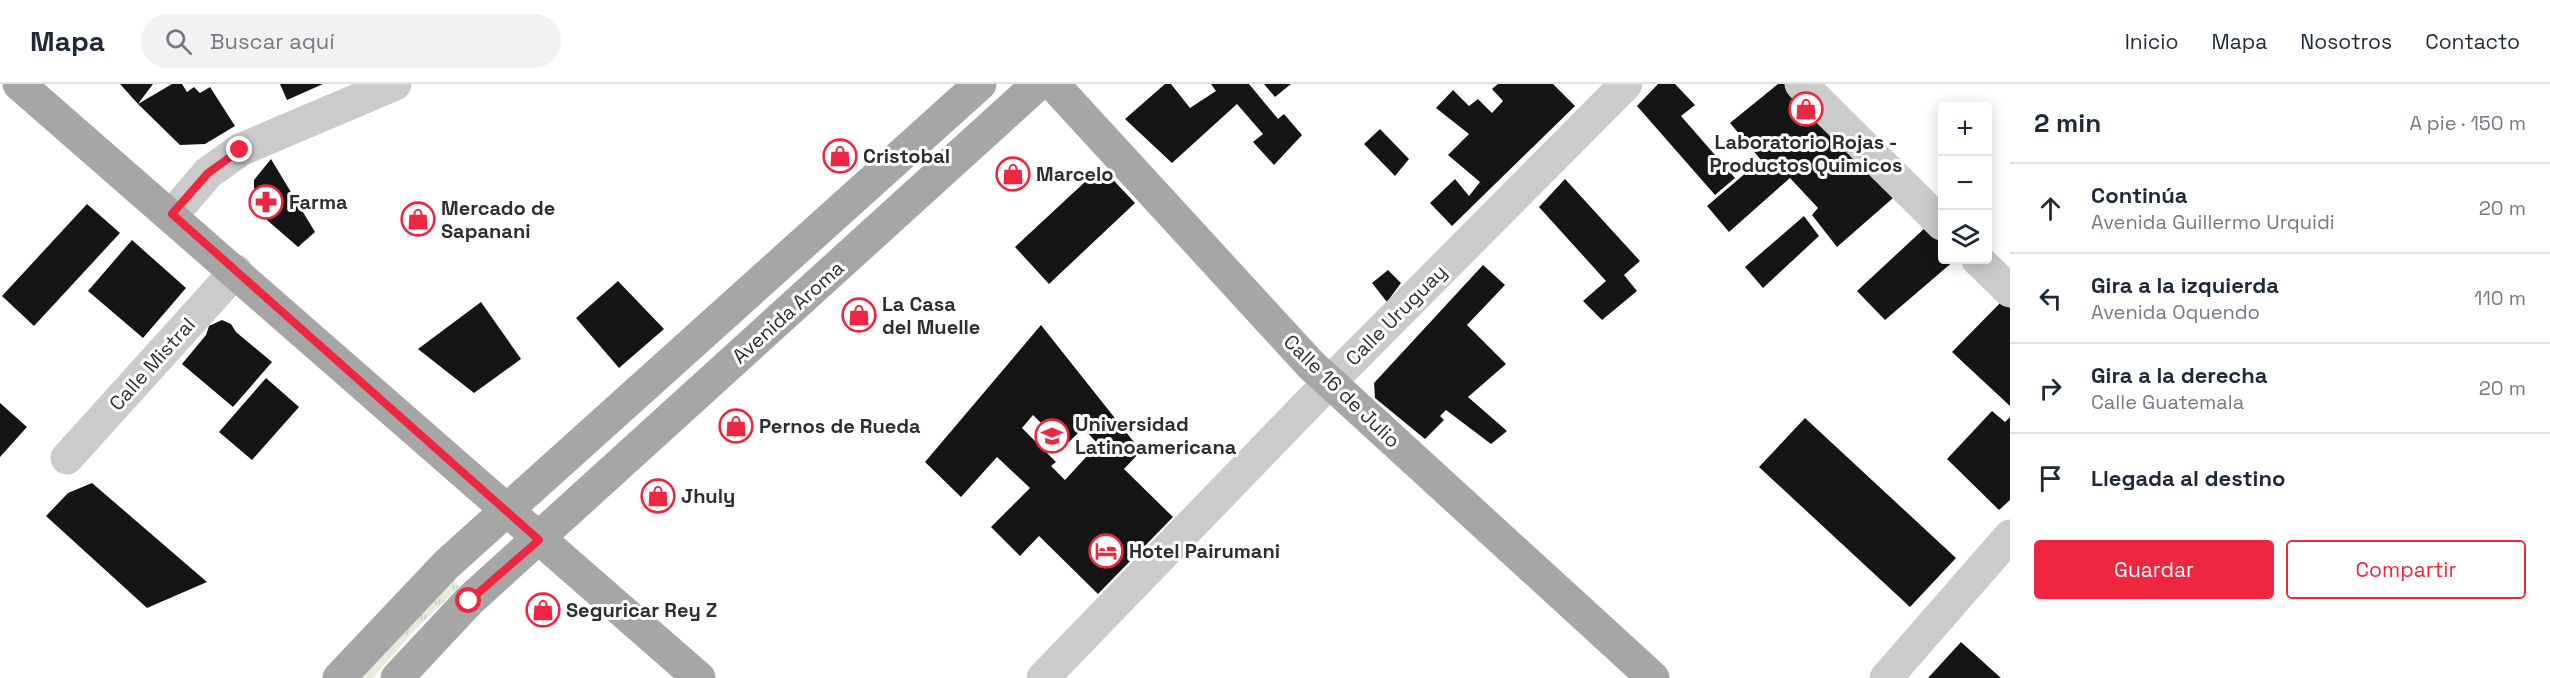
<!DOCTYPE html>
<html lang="es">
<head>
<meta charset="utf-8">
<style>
	body { margin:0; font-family:"Space Grotesk",sans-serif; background:#f2f2f3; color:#1f2937 }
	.controls { position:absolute; right:18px; top:18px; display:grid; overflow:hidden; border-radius:6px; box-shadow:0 3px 15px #0003 }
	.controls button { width:54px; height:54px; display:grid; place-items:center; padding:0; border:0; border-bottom:2px solid #e0e1e3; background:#fff; color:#1f2937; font:30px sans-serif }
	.stop { position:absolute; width:18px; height:18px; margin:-14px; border:4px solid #ee263f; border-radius:50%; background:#fff }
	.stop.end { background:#ee263f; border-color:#fff; box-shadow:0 2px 6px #0008 }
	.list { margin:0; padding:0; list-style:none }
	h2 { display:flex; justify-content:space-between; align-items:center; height:78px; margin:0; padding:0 24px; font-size:26px }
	h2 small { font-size:20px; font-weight:400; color:#747a83 }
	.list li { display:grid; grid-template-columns:39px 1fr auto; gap:18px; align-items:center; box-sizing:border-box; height:90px; padding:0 24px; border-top:2px solid #e0e1e3 }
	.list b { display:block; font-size:22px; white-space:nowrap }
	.list p { margin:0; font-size:20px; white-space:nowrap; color:#747a83 }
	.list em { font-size:20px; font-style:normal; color:#747a83 }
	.actions { display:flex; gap:12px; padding:18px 24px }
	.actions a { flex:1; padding:14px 0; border:2px solid #ee263f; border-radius:6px; text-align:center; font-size:21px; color:#ee263f }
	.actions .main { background:#ee263f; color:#fff }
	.icon { flex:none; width:33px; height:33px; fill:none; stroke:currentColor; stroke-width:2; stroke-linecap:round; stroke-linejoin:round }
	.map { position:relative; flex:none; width:2010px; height:594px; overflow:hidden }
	header { display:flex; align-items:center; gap:36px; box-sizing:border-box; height:84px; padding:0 30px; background:#fff; border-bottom:2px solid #e0e1e3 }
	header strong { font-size:28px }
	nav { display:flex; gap:33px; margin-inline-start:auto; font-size:21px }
	.search { width:420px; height:54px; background:#f2f2f3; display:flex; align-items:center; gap:15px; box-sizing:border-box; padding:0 21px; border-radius:33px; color:#747a83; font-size:22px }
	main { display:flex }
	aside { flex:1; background:#fff }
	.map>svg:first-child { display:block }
	.grass { fill:url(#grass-tufts) }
	.building { fill:#151515; fill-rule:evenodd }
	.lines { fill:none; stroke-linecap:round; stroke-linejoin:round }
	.minor { stroke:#cbcbcb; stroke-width:33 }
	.major { stroke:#a6a6a6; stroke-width:33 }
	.route { stroke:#ee263f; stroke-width:8 }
	.labels { text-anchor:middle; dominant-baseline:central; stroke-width:6; stroke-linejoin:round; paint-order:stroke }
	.poi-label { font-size:20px; font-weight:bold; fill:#2e2e2e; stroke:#fff; text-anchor:start }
	.street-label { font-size:20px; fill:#2e2e2e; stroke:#fff }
</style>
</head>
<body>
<header>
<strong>Mapa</strong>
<div class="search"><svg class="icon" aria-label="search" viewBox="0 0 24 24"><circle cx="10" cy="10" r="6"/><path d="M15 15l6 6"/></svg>Buscar aquí</div>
<nav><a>Inicio</a><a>Mapa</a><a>Nosotros</a><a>Contacto</a></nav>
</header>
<main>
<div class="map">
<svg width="2010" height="594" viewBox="0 0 2010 594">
	<defs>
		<pattern id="grass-tufts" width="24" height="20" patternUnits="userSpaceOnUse" patternTransform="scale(1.5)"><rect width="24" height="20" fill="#e5ecda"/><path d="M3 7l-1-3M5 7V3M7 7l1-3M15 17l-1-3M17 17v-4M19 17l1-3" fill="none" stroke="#c5cbbb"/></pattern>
	</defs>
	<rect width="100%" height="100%" fill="#fff"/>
	<path class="grass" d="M 451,494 L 459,503 L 412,549 L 373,594 L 358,594 Z"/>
	<path class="building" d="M 120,0 L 153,0 L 138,20 Z
		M 172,0 L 182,0 L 187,8 L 194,3 L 200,9 L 210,3 L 235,42 L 205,60 L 180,61 L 138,20 Z
		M 280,0 L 323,0 L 287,16 Z
		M 1165,0 L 1171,0 L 1190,24 L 1216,7 L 1211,0 L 1249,0 L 1278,35 L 1284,30 L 1302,51 L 1274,81 L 1253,58 L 1263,50 L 1237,20 L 1172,79 L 1125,35 Z
		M 1264,0 L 1291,0 L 1275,13 Z
		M 1498,0 L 1553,0 L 1575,22 L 1452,142 L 1430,119 L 1455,95 L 1469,112 L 1480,98 L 1448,71 L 1469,50 L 1436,24 L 1453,6 L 1469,22 L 1478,15 L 1492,29 L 1503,17 L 1492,5 Z
		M 1658,0 L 1675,0 L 1695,21 L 1681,32 L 1735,94 L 1715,111 L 1637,22 Z
		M 1778,0 L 1792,0 L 1893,114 L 1837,163 L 1812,131 L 1818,124 L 1790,94 L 1729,148 L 1707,122 L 1761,76 L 1730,39 Z
		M 1380,45 L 1409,75 L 1395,92 L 1364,60 Z
		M 271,75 L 315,148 L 298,163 L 267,136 L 254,118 L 254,96 Z
		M 1101,83 L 1135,119 L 1049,200 L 1015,163 Z
		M 1565,95 L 1640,177 L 1624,191 L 1637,207 L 1602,236 L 1583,217 L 1606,197 L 1539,123 Z
		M 87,120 L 120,149 L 34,242 L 2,212 Z
		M 1804,132 L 1819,152 L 1763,204 L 1745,183 Z
		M 1927,142 L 1942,159 L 1942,176 L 1955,176 L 1885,236 L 1857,207 Z
		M 132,156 L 186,204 L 143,254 L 88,207 Z
		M 1483,181 L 1505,201 L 1467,241 L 1506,280 L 1468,313 L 1507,347 L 1491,360 L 1446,326 L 1440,332 L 1444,336 L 1425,355 L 1375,314 L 1374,299 Z
		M 1388,186 L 1401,199 L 1387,218 L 1372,199 Z
		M 618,197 L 664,245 L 619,284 L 576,234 Z
		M 2002,217 L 2010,224 L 2010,322 L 1952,268 Z
		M 481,218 L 521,275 L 474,309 L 418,265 Z
		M 222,236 L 231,240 L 236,248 L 272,278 L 233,323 L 182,280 L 206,251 L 209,242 Z
		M 1041,241 L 1141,367 L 1124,385 L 1173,433 L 1098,510 L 1039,452 L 1020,472 L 991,443 L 1030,404 L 997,373 L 961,413 L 925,378 ZM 1033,331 L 1061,359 L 1069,358 L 1083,344 L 1098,360 L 1065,396 L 1051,382 L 1056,378 L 1022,344 Z
		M 266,294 L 299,323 L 252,376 L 219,348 Z
		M 0,319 L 27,343 L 0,373 Z
		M 1992,327 L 2005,338 L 2010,333 L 2010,416 L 1999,426 L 1947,375 Z
		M 1805,334 L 1956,474 L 1910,523 L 1759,383 Z
		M 92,399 L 207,498 L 147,524 L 46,432 L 68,409 Z
		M 1961,558 L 2001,594 L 1928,594 Z"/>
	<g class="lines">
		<path class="minor" d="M 1801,0 L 1942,140
			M 172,131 L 208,89 L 240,66 L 395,0
			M 1978,176 L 2010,207
			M 67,374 L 236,187
			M 1043,594 L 1311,317 L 1626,0
			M 1886,594 L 2010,452"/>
		<path class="major" d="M 19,0 L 699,594
			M 1053,0 L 1311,281 L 1653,594
			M 339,594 L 447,480 L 980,0
			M 397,594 L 469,517 L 1038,0"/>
	</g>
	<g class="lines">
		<path class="route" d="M 240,66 L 208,89 L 172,130 L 539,456 L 469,517"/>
	</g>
	<defs>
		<g id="shop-ring" transform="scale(1.725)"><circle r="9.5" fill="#fff" stroke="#ee263f" stroke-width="1.5"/><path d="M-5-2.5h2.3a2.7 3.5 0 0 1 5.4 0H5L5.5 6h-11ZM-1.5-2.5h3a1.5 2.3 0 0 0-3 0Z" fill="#ee263f"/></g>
		<g id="pharmacy-ring" transform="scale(1.725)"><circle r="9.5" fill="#fff" stroke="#ee263f" stroke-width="1.5"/><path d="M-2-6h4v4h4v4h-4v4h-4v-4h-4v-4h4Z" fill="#ee263f"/></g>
		<g id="university-ring" transform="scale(1.725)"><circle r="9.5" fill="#fff" stroke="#ee263f" stroke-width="1.5"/><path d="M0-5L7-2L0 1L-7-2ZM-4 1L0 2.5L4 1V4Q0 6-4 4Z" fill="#ee263f"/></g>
		<g id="hotel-ring" transform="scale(1.725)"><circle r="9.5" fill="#fff" stroke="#ee263f" stroke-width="1.5"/><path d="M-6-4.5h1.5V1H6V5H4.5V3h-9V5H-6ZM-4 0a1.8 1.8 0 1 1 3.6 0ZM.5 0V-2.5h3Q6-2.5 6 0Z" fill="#ee263f"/></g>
	</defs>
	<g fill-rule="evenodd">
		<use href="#shop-ring" x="1806" y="25"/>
		<use href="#shop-ring" x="840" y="72"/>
		<use href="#shop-ring" x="1013" y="90"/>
		<use href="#pharmacy-ring" x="266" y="118"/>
		<use href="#shop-ring" x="418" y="135"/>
		<use href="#shop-ring" x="859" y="231"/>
		<use href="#shop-ring" x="736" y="342"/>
		<use href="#university-ring" x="1052" y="352"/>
		<use href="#shop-ring" x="658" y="412"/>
		<use href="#hotel-ring" x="1106" y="467"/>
		<use href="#shop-ring" x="543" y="526"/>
	</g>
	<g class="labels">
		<g class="poi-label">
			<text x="1806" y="58" text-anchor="middle">Laboratorio Rojas -<tspan x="1806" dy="23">Productos Quimicos</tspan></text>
			<text x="863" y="72">Cristobal</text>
			<text x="1036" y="90">Marcelo</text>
			<text x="289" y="118">Farma</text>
			<text x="441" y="124">Mercado de<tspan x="441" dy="23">Sapanani</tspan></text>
			<text x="882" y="220">La Casa<tspan x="882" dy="23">del Muelle</tspan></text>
			<text x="1075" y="340">Universidad<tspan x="1075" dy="23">Latinoamericana</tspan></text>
			<text x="759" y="342">Pernos de Rueda</text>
			<text x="681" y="412">Jhuly</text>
			<text x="1129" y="467">Hotel Pairumani</text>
			<text x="566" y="526">Seguricar Rey Z</text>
		</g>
		<g class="street-label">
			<text transform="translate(788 228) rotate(-42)">Avenida Aroma</text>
			<text transform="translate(1396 231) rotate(-45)">Calle Uruguay</text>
			<text transform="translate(152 280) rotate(-48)">Calle Mistral</text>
			<text transform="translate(1342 307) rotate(44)">Calle 16 de Julio</text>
		</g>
	</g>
</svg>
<div class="controls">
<button>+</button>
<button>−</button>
<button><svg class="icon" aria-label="layers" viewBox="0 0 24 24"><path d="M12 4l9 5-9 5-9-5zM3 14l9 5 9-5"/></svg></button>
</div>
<div class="stop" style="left:469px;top:517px"></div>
<div class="stop end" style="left:240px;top:66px"></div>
</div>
<aside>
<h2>2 min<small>A pie · 150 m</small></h2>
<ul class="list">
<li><svg class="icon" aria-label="ahead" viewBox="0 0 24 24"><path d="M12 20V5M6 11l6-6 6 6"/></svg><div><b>Continúa</b><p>Avenida Guillermo Urquidi</p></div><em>20 m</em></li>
<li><svg class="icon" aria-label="left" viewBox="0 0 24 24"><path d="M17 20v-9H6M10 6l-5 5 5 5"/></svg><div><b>Gira a la izquierda</b><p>Avenida Oquendo</p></div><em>110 m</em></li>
<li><svg class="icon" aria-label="right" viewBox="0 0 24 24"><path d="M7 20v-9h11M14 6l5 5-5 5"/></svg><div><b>Gira a la derecha</b><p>Calle Guatemala</p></div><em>20 m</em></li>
<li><svg class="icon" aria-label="arrive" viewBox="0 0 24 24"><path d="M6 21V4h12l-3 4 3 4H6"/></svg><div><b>Llegada al destino</b></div></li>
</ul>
<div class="actions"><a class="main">Guardar</a><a>Compartir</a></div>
</aside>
</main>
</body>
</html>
